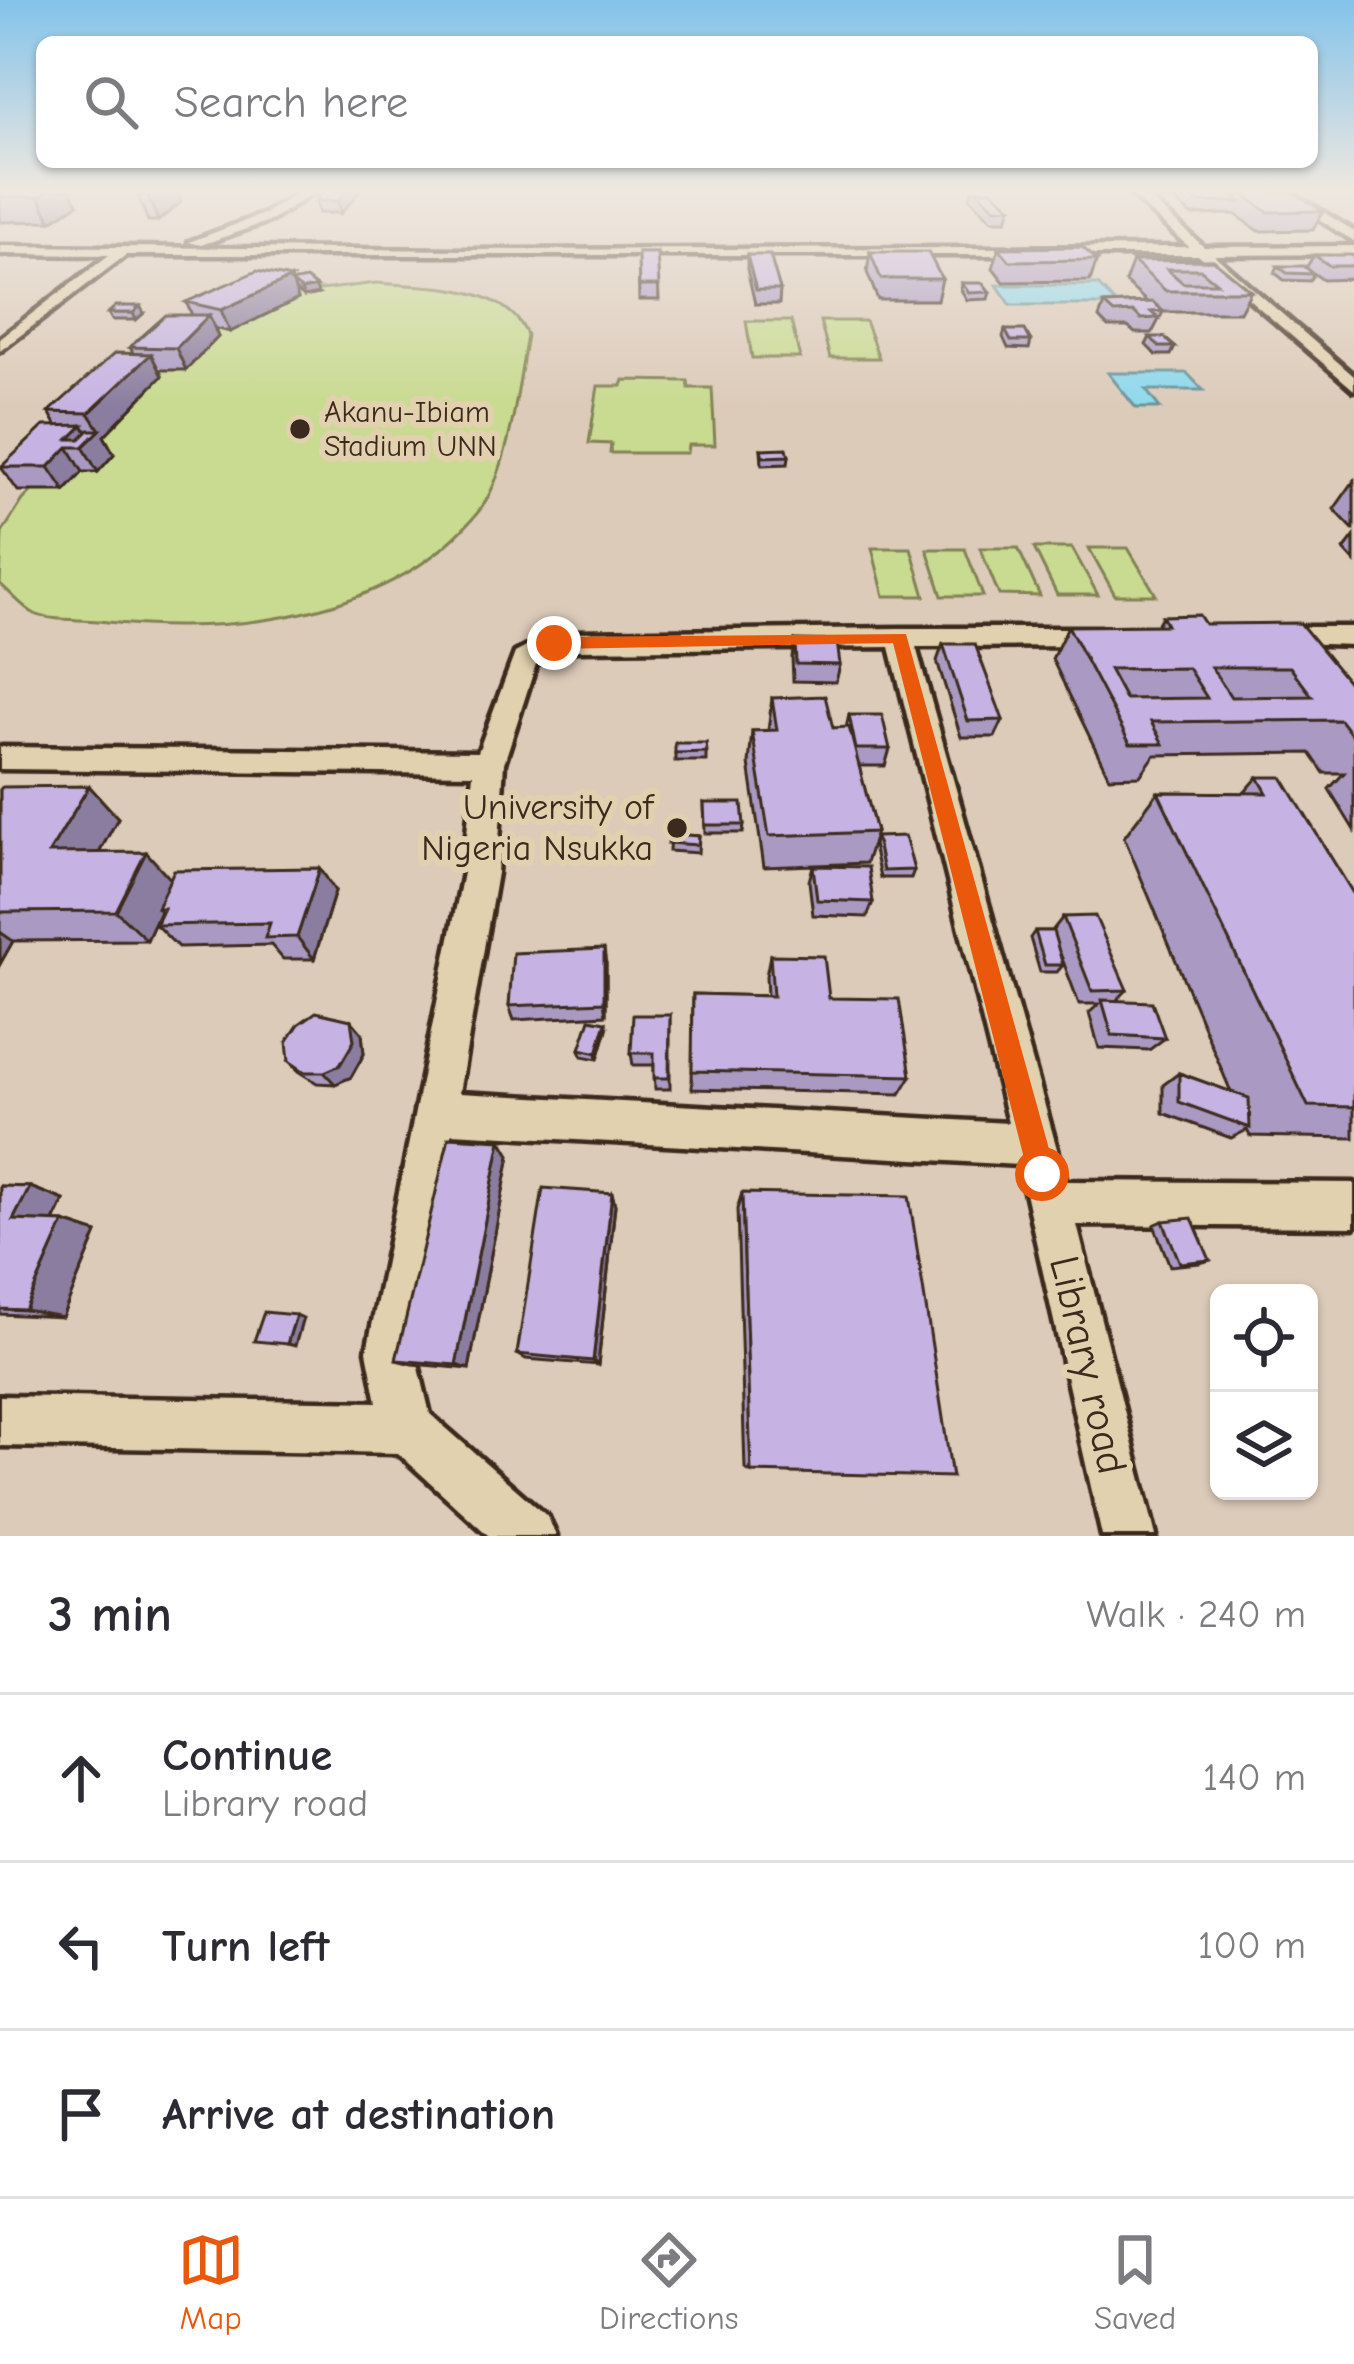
<!DOCTYPE html>
<html lang="en">
<head>
<meta charset="utf-8">
<style>
	body { margin:0; font-family:"Comic Neue",sans-serif; background:#f7f7f7; color:#2b2b33 }
	.controls { position:absolute; right:36px; bottom:36px; display:grid; overflow:hidden; border-radius:18px; box-shadow:0 3px 9px #0004 }
	.controls button { width:108px; height:108px; display:grid; place-items:center; padding:0; border:0; border-bottom:3px solid #e1e1e2; background:#fff; color:#2b2b33; font:60px sans-serif }
	.stop { position:absolute; width:36px; height:36px; margin:-27px; border:9px solid #ea580c; border-radius:50%; background:#fff }
	.stop.end { background:#ea580c; border-color:#fff; box-shadow:0 3px 12px #0008 }
	.list { margin:0; padding:0; list-style:none }
	h2 { display:flex; justify-content:space-between; align-items:center; height:156px; margin:0; padding:0 48px; font-size:51px }
	h2 small { font-size:39px; font-weight:400; color:#7c7c81 }
	.list li { display:grid; grid-template-columns:78px 1fr auto; gap:36px; align-items:center; box-sizing:border-box; height:168px; padding:0 48px; border-top:3px solid #e1e1e2 }
	.list b { display:block; font-size:45px; white-space:nowrap }
	.list p { margin:0; font-size:39px; white-space:nowrap; color:#7c7c81 }
	.list em { font-size:39px; font-style:normal; color:#7c7c81 }
	.icon { flex:none; width:66px; height:66px; fill:none; stroke:currentColor; stroke-width:2; stroke-linecap:round; stroke-linejoin:round }
	.map { position:relative; flex:none; width:1354px; height:1536px; overflow:hidden }
	.search { position:absolute; background:#fff; box-shadow:0 3px 9px #0004; left:36px; right:36px; top:36px; height:132px; display:flex; align-items:center; gap:30px; box-sizing:border-box; padding:0 42px; border-radius:18px; color:#7c7c81; font-size:45px }
	.sheet { height:660px; background:#fff }
	nav { display:flex; justify-content:space-around; align-items:center; box-sizing:border-box; height:168px; border-top:3px solid #e1e1e2; background:#fff; font-size:33px; color:#7c7c81 }
	nav a { display:grid; justify-items:center; gap:6px }
	nav .on { color:#ea580c }
	.map>svg:first-child { display:block }
	.green { fill:#c8db90; stroke:#828257; stroke-width:3 }
	.water { fill:#8dd9ed; stroke:#6c939a; stroke-width:3 }
	.lines { fill:none; stroke-linecap:round; stroke-linejoin:round }
	.minor-casing { stroke:#3b2a1e; stroke-width:9 }
	.minor { fill:#e2d1ae; fill-rule:evenodd }
	.wall { fill:#aa9ac3; stroke:#3b2a1e; stroke-width:3 }
	.shaded-wall { fill:#8b7d9f; stroke:#3b2a1e; stroke-width:3 }
	.building { fill:#c6b3e3; stroke:#3b2a1e; stroke-width:3; fill-rule:evenodd }
	.route { fill:#ea580c }
	.poi-dot { fill:#3b2a1e; stroke:#e2d1ae; stroke-width:4.5 }
	.labels { text-anchor:middle; dominant-baseline:central; stroke-width:12; stroke-linejoin:round; paint-order:stroke }
	.far-poi-label { font-size:30px; fill:#3b2a1e; stroke:#e2d1ae; text-anchor:start }
	.poi-label { font-size:36px; fill:#3b2a1e; stroke:#e2d1ae; text-anchor:end }
	.near-street-label { font-size:42px; fill:#3b2a1e; stroke:#e2d1ae }
</style>
</head>
<body>
<div class="map">
<svg width="1354" height="1536" viewBox="0 0 1354 1536">
	<rect width="100%" height="100%" fill="#dccbb9"/>
	<filter id="ink" filterUnits="userSpaceOnUse"><feTurbulence type="fractalNoise" baseFrequency=".00833" numOctaves="2"/><feDisplacementMap in="SourceGraphic" scale="24" xChannelSelector="R" yChannelSelector="G"/><feConvolveMatrix kernelMatrix="1 2 1 2 8 2 1 2 1" color-interpolation-filters="sRGB"/></filter>
	<g filter="url(#ink)">
		<path class="green" d="M 376,283 C 423,287 505,282 527,335 C 519,382 509,473 479,511 C 392,620 227,636 98,621 C 80,619 51,621 35,614 C 23,608 10,592 0,584 L 2,533 L 23,500 L 173,345 L 289,294 Z
			M 746,321 L 791,321 L 800,358 L 752,358 Z
			M 820,321 L 865,321 L 879,358 L 830,358 Z
			M 624,380 L 688,381 L 689,388 L 712,388 L 715,445 L 688,445 L 687,453 L 610,453 L 611,444 L 589,443 L 598,386 L 622,386 Z
			M 872,548 L 911,548 L 925,596 L 884,596 Z
			M 980,548 L 1018,548 L 1040,596 L 999,595 Z
			M 1034,548 L 1072,548 L 1098,595 L 1057,595 Z
			M 1089,548 L 1128,548 L 1156,595 L 1115,595 Z
			M 927,549 L 965,549 L 983,596 L 942,596 Z"/>
		<path class="water" d="M 997,285 L 1098,285 L 1117,305 L 1011,305 Z
			M 1108,373 L 1187,373 L 1203,390 L 1146,390 L 1160,408 L 1136,408 Z"/>
		<g class="lines">
			<g class="minor-casing">
				<path id="minor" d="M 302,190 L 317,190 L 272,220 L 201,245 L 189,242 L 264,214 Z
					M 1126,190 L 1140,190 L 1204,247 L 1354,246 L 1354,254 L 1214,255 L 1354,376 L 1354,390 L 1198,255 L 126,255 L 0,351 L 0,338 L 109,255 L 0,254 L 0,246 L 467,250 L 1189,247 Z
					M 1272,190 L 1287,190 L 1354,231 L 1354,241 Z
					M 1275,627 L 1354,627 L 1354,645 L 1266,642 L 1262,636 Z
					M 900,628 L 1101,628 L 1114,637 L 1101,646 L 916,647 L 1066,1181 L 1354,1183 L 1354,1227 L 1077,1225 L 1156,1536 L 1102,1536 L 1019,1165 L 452,1133 L 415,1351 L 430,1414 L 548,1517 L 556,1536 L 489,1536 L 398,1453 L 0,1446 L 0,1396 L 377,1402 L 367,1351 L 463,873 L 473,774 L 0,769 L 0,747 L 478,752 L 515,653 L 545,637 L 577,632 ZM 890,647 L 1008,1123 L 459,1093 L 497,873 L 504,763 L 536,664 L 559,651 L 577,650 Z"/>
			</g>
			<use href="#minor" class="minor"/>
		</g>
		<path class="wall" d="M 0,190 L 71,190 L 78,204 L 51,221 L 0,222 Z
			M 326,190 L 360,190 L 360,191 L 341,213 L 319,213 L 316,201 Z
			M 972,190 L 992,190 L 1011,207 L 1007,220 L 992,220 L 970,198 Z
			M 1149,190 L 1224,190 L 1236,199 L 1239,192 L 1323,211 L 1313,230 L 1259,231 L 1235,214 L 1191,215 L 1175,201 L 1162,201 Z
			M 178,194 L 181,202 L 158,221 L 148,221 L 138,196 Z
			M 999,248 L 1097,260 L 1090,281 L 1004,282 L 993,268 Z
			M 870,252 L 942,279 L 937,300 L 878,300 L 867,272 Z
			M 638,253 L 657,253 L 659,300 L 639,300 Z
			M 747,255 L 780,290 L 779,304 L 755,304 L 747,269 Z
			M 1314,255 L 1354,256 L 1354,279 L 1323,280 L 1306,268 L 1314,274 L 1310,281 L 1284,280 L 1275,273 L 1278,266 L 1306,268 Z
			M 1213,260 L 1251,291 L 1240,312 L 1163,312 L 1152,333 L 1135,333 L 1128,327 L 1108,327 L 1099,318 L 1104,304 L 1147,302 L 1125,282 L 1133,261 Z
			M 291,278 L 292,282 L 318,294 L 304,297 L 295,290 L 298,299 L 230,332 L 214,328 L 218,337 L 186,370 L 159,370 L 162,376 L 104,436 L 114,454 L 98,472 L 83,472 L 65,491 L 18,491 L 1,467 L 57,426 L 49,412 L 133,353 L 130,347 L 192,315 L 186,302 Z
			M 962,283 L 990,292 L 988,299 L 967,300 L 961,290 Z
			M 108,313 L 144,313 L 136,320 L 112,320 Z
			M 1005,330 L 1031,341 L 1029,349 L 1008,348 L 1003,337 Z
			M 1150,337 L 1175,347 L 1171,355 L 1156,355 L 1146,345 Z
			M 761,449 L 789,456 L 788,464 L 762,465 Z
			M 1354,481 L 1354,529 L 1353,529 L 1334,509 Z
			M 1354,537 L 1354,561 L 1344,550 Z
			M 1162,616 L 1205,624 L 1354,689 L 1354,830 L 1329,789 L 1344,773 L 1324,773 L 1310,753 L 1155,755 L 1140,776 L 1109,777 L 1052,659 L 1068,626 L 1157,625 Z
			M 795,640 L 840,665 L 836,682 L 793,681 L 792,657 Z
			M 943,644 L 1003,720 L 995,737 L 961,737 L 937,661 Z
			M 772,698 L 833,728 L 846,728 L 849,715 L 890,749 L 885,766 L 859,766 L 876,832 L 866,863 L 764,867 L 749,764 L 752,731 L 768,731 Z
			M 706,743 L 706,761 L 675,761 L 675,753 Z
			M 1258,777 L 1354,895 L 1354,1138 L 1250,1136 L 1247,1130 L 1231,1138 L 1163,1113 L 1163,1085 L 1179,1073 L 1231,1092 L 1124,837 L 1158,792 L 1244,793 Z
			M 89,786 L 118,818 L 99,853 L 170,879 L 335,891 L 314,959 L 283,959 L 271,945 L 178,947 L 156,925 L 160,911 L 147,940 L 13,941 L 0,964 L 0,790 Z
			M 704,803 L 744,825 L 743,833 L 705,833 Z
			M 670,834 L 699,836 L 698,853 L 669,851 Z
			M 876,837 L 914,870 L 911,878 L 880,878 L 873,845 Z
			M 813,866 L 873,902 L 867,917 L 813,915 L 809,881 Z
			M 1063,917 L 1127,990 L 1116,1001 L 1165,1038 L 1149,1050 L 1099,1048 L 1089,1013 L 1099,1004 L 1079,1004 L 1060,953 L 1063,965 L 1057,972 L 1040,972 L 1030,938 L 1035,931 L 1052,931 Z
			M 770,955 L 829,998 L 911,1076 L 900,1094 L 692,1089 L 693,994 L 767,996 L 766,976 Z
			M 606,964 L 606,1015 L 514,1020 L 509,1006 Z
			M 670,1015 L 670,1089 L 655,1089 L 654,1065 L 633,1065 L 631,1053 Z
			M 607,1029 L 598,1059 L 582,1056 L 580,1049 Z
			M 362,1033 L 364,1054 L 351,1077 L 335,1084 L 317,1083 L 301,1073 L 289,1061 Z
			M 501,1140 L 510,1155 L 469,1369 L 412,1364 L 396,1360 Z
			M 0,1186 L 30,1187 L 64,1200 L 54,1222 L 64,1222 L 97,1233 L 62,1317 L 0,1314 Z
			M 612,1193 L 615,1205 L 598,1365 L 526,1359 L 517,1354 Z
			M 742,1193 L 751,1472 L 745,1469 L 737,1209 Z
			M 1163,1221 L 1210,1260 L 1200,1263 L 1170,1266 L 1154,1225 Z"/>
		<path class="shaded-wall" d="M 49,190 L 71,190 L 78,204 L 51,221 L 39,197 Z
			M 156,190 L 183,190 L 178,194 L 181,202 L 158,221 L 148,196 Z
			M 347,190 L 360,191 L 341,213 L 338,201 Z
			M 291,278 L 298,299 L 230,332 L 221,310 Z
			M 316,287 L 318,294 L 304,297 L 301,290 Z
			M 140,306 L 144,313 L 136,320 L 133,313 Z
			M 209,315 L 218,337 L 186,370 L 176,348 Z
			M 151,354 L 162,376 L 104,436 L 114,454 L 98,472 L 83,447 L 69,439 L 83,425 L 91,439 L 100,430 L 89,413 Z
			M 68,447 L 83,472 L 65,491 L 49,467 Z
			M 89,786 L 118,818 L 82,884 L 49,853 Z
			M 146,852 L 174,883 L 157,908 L 160,911 L 147,940 L 116,911 Z
			M 320,868 L 335,891 L 314,959 L 297,937 Z
			M 0,932 L 13,941 L 0,964 Z
			M 604,949 L 606,964 L 606,1015 L 604,1002 Z
			M 351,1020 L 362,1033 L 364,1054 L 351,1077 L 335,1084 L 324,1072 Z
			M 606,1022 L 607,1029 L 598,1059 L 597,1053 Z
			M 501,1140 L 510,1155 L 469,1369 L 456,1365 Z
			M 30,1187 L 64,1200 L 49,1232 L 13,1220 Z
			M 612,1193 L 615,1205 L 598,1365 L 593,1361 Z
			M 64,1222 L 97,1233 L 62,1317 L 25,1310 Z
			M 296,1315 L 303,1318 L 295,1346 L 287,1344 Z"/>
		<path class="building" d="M 0,190 L 49,190 L 39,197 L 0,197 Z
			M 146,190 L 156,190 L 148,196 L 138,196 Z
			M 326,190 L 347,190 L 338,201 L 316,201 Z
			M 977,190 L 992,190 L 1011,207 L 995,208 Z
			M 1180,190 L 1224,190 L 1241,202 L 1196,202 Z
			M 1239,192 L 1293,192 L 1323,211 L 1268,212 Z
			M 1082,247 L 1097,260 L 1010,261 L 999,248 Z
			M 870,252 L 928,252 L 942,279 L 881,279 Z
			M 638,253 L 657,253 L 659,286 L 639,286 Z
			M 747,255 L 770,255 L 780,290 L 756,290 Z
			M 1314,255 L 1351,255 L 1354,256 L 1354,266 L 1330,266 Z
			M 1213,260 L 1251,291 L 1166,291 L 1133,261 ZM 1167,269 L 1200,269 L 1217,283 L 1183,283 Z
			M 1278,266 L 1304,266 L 1314,274 L 1287,273 Z
			M 257,271 L 291,278 L 221,310 L 186,302 Z
			M 306,279 L 316,287 L 301,290 L 291,282 Z
			M 962,283 L 983,283 L 990,292 L 969,293 Z
			M 1153,302 L 1163,311 L 1151,312 L 1158,318 L 1141,319 L 1134,312 L 1114,313 L 1104,304 Z
			M 116,306 L 140,306 L 133,313 L 108,313 Z
			M 166,315 L 209,315 L 176,348 L 130,347 Z
			M 1005,330 L 1025,330 L 1031,341 L 1011,341 Z
			M 1150,337 L 1164,337 L 1175,347 L 1160,347 Z
			M 115,353 L 151,354 L 89,413 L 49,412 Z
			M 83,425 L 69,439 L 80,439 L 89,430 L 100,430 L 83,447 L 68,447 L 49,467 L 1,467 L 44,426 Z
			M 787,448 L 789,456 L 763,457 L 761,449 Z
			M 1199,615 L 1205,624 L 1300,623 L 1354,689 L 1354,738 L 1340,720 L 1151,722 L 1163,744 L 1130,744 L 1068,626 L 1167,625 L 1162,616 ZM 1211,667 L 1290,667 L 1312,696 L 1231,697 ZM 1188,668 L 1207,698 L 1125,699 L 1109,669 Z
			M 795,640 L 837,641 L 840,665 L 796,664 Z
			M 943,644 L 975,644 L 1003,720 L 968,721 Z
			M 825,696 L 833,728 L 849,727 L 876,832 L 769,836 L 752,731 L 777,730 L 772,698 Z
			M 849,715 L 882,715 L 890,749 L 856,749 Z
			M 675,743 L 706,743 L 707,752 L 675,753 Z
			M 1258,777 L 1282,777 L 1354,895 L 1354,1107 L 1308,1106 L 1158,792 L 1267,793 Z
			M 89,786 L 49,853 L 146,852 L 116,911 L 0,912 L 0,790 L 2,787 Z
			M 704,803 L 742,803 L 744,825 L 705,825 Z
			M 670,834 L 699,836 L 698,845 L 668,843 Z
			M 905,836 L 914,870 L 883,871 L 876,837 Z
			M 813,866 L 868,867 L 873,902 L 817,900 Z
			M 320,868 L 297,937 L 265,938 L 270,923 L 156,925 L 164,908 L 157,908 L 174,870 Z
			M 1095,916 L 1127,990 L 1092,991 L 1063,917 Z
			M 1035,931 L 1053,931 L 1063,965 L 1045,965 Z
			M 604,949 L 604,1002 L 509,1006 L 513,953 Z
			M 770,955 L 824,956 L 829,998 L 899,999 L 911,1076 L 692,1071 L 693,994 L 773,996 Z
			M 1102,1000 L 1152,1002 L 1165,1038 L 1112,1035 Z
			M 316,1012 L 351,1020 L 354,1041 L 340,1065 L 324,1072 L 305,1072 L 289,1061 L 287,1042 L 299,1024 Z
			M 633,1015 L 670,1015 L 669,1078 L 654,1078 L 654,1053 L 631,1053 Z
			M 590,1019 L 606,1022 L 597,1053 L 580,1049 Z
			M 1179,1073 L 1249,1098 L 1250,1128 L 1179,1102 Z
			M 449,1137 L 501,1140 L 456,1365 L 396,1360 Z
			M 0,1186 L 30,1187 L 13,1220 L 64,1222 L 25,1310 L 0,1309 Z
			M 543,1188 L 612,1193 L 593,1361 L 517,1354 Z
			M 742,1193 L 909,1196 L 952,1477 L 751,1472 Z
			M 1192,1218 L 1210,1260 L 1180,1263 L 1163,1221 Z
			M 264,1312 L 296,1315 L 287,1344 L 254,1341 Z"/>
	</g>
	<linearGradient id="sky" x2="0" y2="1"><stop stop-color="#83c3ea"/><stop offset="0.47" stop-color="#efe8e0"/><stop offset="1" stop-color="#efe8e0" stop-opacity="0"/></linearGradient>
	<rect width="1354" height="406" fill="url(#sky)"/>
	<path class="route" d="M 906,634 L 1056,1174 L 1052,1184 L 1042,1188 L 1032,1184 L 1028,1174 L 893,643 L 554,649 L 546,643 L 554,637 Z"/>
	<g class="poi-dot">
		<circle cx="300" cy="429" r="12"/>
		<circle cx="677" cy="828" r="12"/>
	</g>
	<g class="labels">
		<g class="far-poi-label">
			<text x="324" y="412">Akanu-Ibiam<tspan x="324" dy="34">Stadium UNN</tspan></text>
		</g>
		<g class="poi-label">
			<text x="653" y="807">University of<tspan x="653" dy="41">Nigeria Nsukka</tspan></text>
		</g>
		<g class="near-street-label">
			<text transform="translate(1088 1365) rotate(77)">Library road</text>
		</g>
	</g>
</svg>
<div class="controls">
<button><svg class="icon" aria-label="locate" viewBox="0 0 24 24"><circle cx="12" cy="12" r="6"/><path d="M12 2v4M12 18v4M2 12h4M18 12h4"/></svg></button>
<button><svg class="icon" aria-label="layers" viewBox="0 0 24 24"><path d="M12 4l9 5-9 5-9-5zM3 14l9 5 9-5"/></svg></button>
</div>
<div class="stop" style="left:1042px;top:1174px"></div>
<div class="stop end" style="left:554px;top:643px"></div>
<div class="search"><svg class="icon" aria-label="search" viewBox="0 0 24 24"><circle cx="10" cy="10" r="6"/><path d="M15 15l6 6"/></svg>Search here</div>
</div>
<section class="sheet">
<h2>3 min<small>Walk · 240 m</small></h2>
<ul class="list">
<li><svg class="icon" aria-label="ahead" viewBox="0 0 24 24"><path d="M12 20V5M6 11l6-6 6 6"/></svg><div><b>Continue</b><p>Library road</p></div><em>140 m</em></li>
<li><svg class="icon" aria-label="left" viewBox="0 0 24 24"><path d="M17 20v-9H6M10 6l-5 5 5 5"/></svg><div><b>Turn left</b></div><em>100 m</em></li>
<li><svg class="icon" aria-label="arrive" viewBox="0 0 24 24"><path d="M6 21V4h12l-3 4 3 4H6"/></svg><div><b>Arrive at destination</b></div></li>
</ul>
</section>
<nav>
<a class="on"><svg class="icon" aria-label="map" viewBox="0 0 24 24"><path d="M3 6l6-2 6 2 6-2v14l-6 2-6-2-6 2zM9 4v14M15 6v14"/></svg>Map</a>
<a><svg class="icon" aria-label="directions" viewBox="0 0 24 24"><path d="M12 3l9 9-9 9-9-9zM9 14v-3h6M13 9l2 2-2 2"/></svg>Directions</a>
<a><svg class="icon" aria-label="saved" viewBox="0 0 24 24"><path d="M7 4h10v16l-5-4-5 4z"/></svg>Saved</a>
</nav>
</body>
</html>
